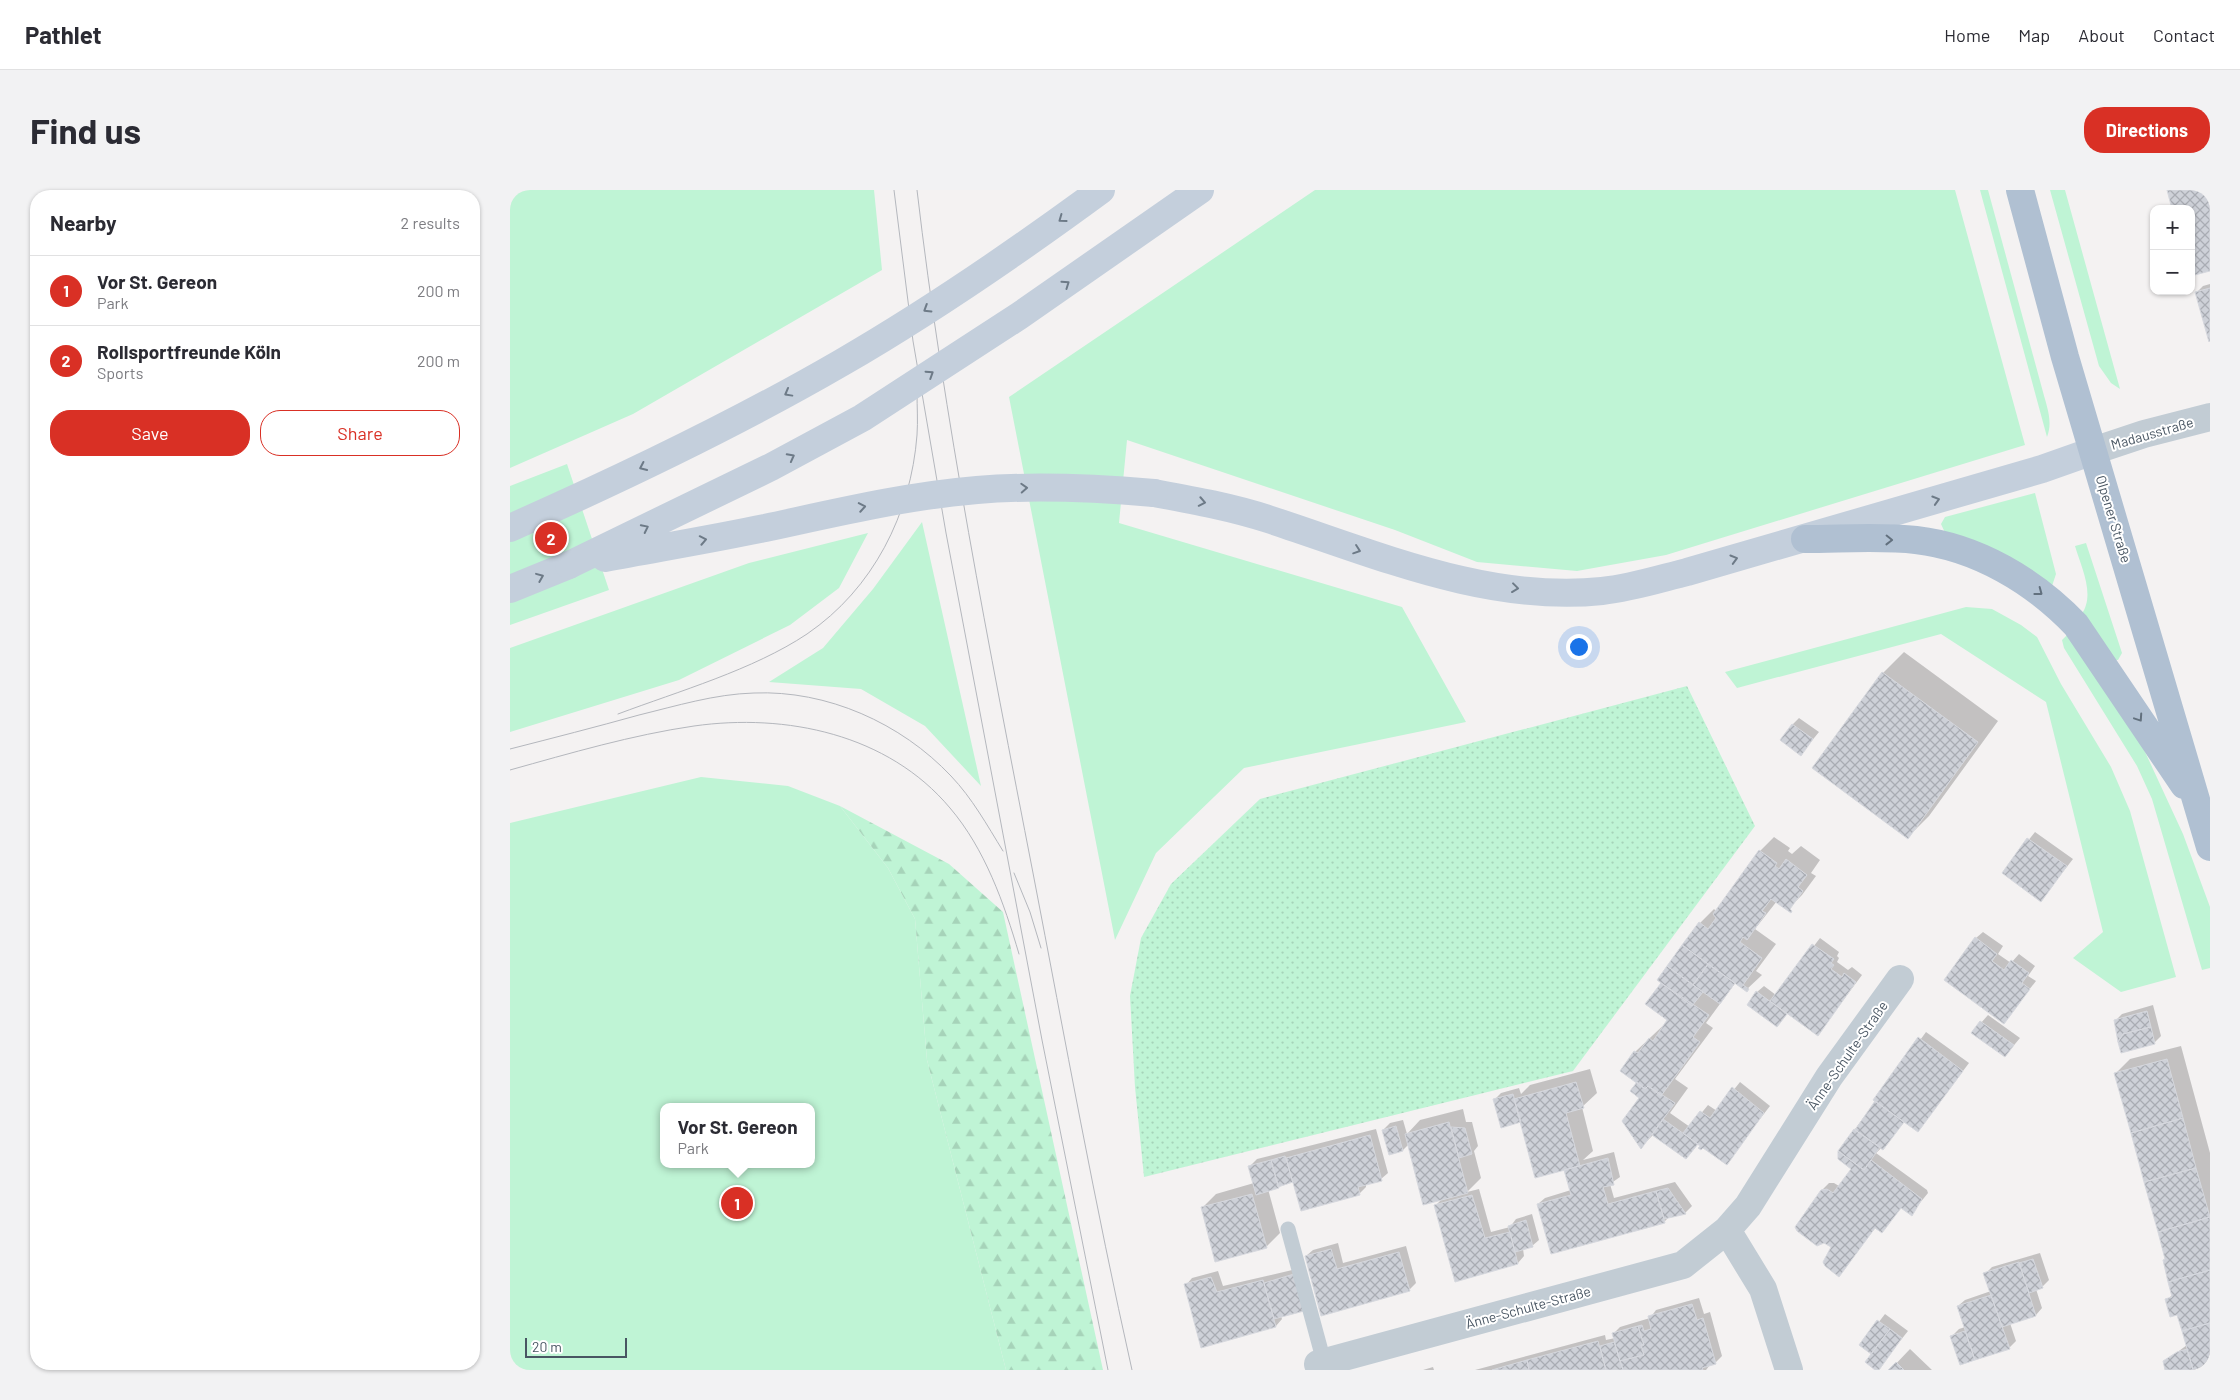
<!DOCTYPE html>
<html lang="en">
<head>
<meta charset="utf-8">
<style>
	body { margin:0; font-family:Barlow,sans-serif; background:#f2f2f3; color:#2b2b33 }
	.controls { position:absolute; right:15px; top:15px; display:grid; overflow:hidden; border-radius:10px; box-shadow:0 1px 4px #0004 }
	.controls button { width:45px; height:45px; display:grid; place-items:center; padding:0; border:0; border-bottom:1px solid #e1e1e2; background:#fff; color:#2b2b33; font:25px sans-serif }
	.scale { position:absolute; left:15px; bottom:12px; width:102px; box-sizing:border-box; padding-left:5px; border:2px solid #485562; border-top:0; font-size:14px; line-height:18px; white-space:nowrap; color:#485562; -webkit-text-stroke:4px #fff; paint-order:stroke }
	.you { position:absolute; left:1068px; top:456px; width:18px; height:18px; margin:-12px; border:4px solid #fff; border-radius:50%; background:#1a73e8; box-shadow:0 0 0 8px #1a73e833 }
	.badge { display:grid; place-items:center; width:32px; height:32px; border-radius:50%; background:#d93025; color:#fff; font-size:16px; font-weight:700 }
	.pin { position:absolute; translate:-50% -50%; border:2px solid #fff; box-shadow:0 1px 5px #0006 }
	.popup { position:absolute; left:150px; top:913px; width:155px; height:65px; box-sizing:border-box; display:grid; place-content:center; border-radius:10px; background:#fff; filter:drop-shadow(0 1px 4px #0005); font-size:16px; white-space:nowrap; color:#7c7c81 }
	.popup b { font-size:19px; color:#2b2b33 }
	.popup::after { content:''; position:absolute; left:50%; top:100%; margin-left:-10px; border:10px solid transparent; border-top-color:#fff }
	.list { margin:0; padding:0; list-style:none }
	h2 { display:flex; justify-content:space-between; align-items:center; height:65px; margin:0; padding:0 20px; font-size:21px }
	h2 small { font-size:16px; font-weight:400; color:#7c7c81 }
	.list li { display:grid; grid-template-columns:32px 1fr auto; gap:15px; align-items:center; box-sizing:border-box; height:70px; padding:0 20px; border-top:1px solid #e1e1e2 }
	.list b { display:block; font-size:19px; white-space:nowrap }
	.list p { margin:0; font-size:16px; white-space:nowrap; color:#7c7c81 }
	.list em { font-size:16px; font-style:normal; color:#7c7c81 }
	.actions { display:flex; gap:10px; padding:15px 20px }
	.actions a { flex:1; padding:11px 0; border:1px solid #d93025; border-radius:20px; text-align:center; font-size:18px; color:#d93025 }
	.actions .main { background:#d93025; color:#fff }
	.map { position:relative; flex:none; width:1700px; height:1180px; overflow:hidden; border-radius:20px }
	header { display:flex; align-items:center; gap:30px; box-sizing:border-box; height:70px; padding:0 25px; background:#fff; border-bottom:1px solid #e1e1e2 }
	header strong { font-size:24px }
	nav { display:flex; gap:28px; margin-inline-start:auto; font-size:18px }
	.intro { display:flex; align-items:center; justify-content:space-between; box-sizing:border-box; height:120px; padding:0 30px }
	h1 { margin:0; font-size:35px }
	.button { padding:12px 22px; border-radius:20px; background:#d93025; color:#fff; font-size:18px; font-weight:700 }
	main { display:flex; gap:30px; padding:0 30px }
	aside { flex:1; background:#fff; border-radius:20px; box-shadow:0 1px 4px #0004 }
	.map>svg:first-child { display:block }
	.green { fill:#bff4d5; fill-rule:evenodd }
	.forest { fill:url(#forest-firs) }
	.park { fill:url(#park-dots) }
	.shadow { fill:#0003 }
	.building { fill:url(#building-cross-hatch); stroke:#d6d8de }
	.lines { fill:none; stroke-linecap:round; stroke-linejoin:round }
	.service { stroke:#c2ccd4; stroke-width:15 }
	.minor { stroke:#c2ccd4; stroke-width:28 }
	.secondary { stroke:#c4cfdc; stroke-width:28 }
	.primary { stroke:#b0c0d2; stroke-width:28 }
	.tram { stroke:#b4b7bd; stroke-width:1 }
	.secondary-bridge { stroke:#c4cfdc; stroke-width:28 }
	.oneway { stroke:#6d7a87 }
	.oneway2 { stroke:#62707e }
	.labels { text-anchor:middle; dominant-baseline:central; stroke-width:4; stroke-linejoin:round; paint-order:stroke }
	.street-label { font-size:14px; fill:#485562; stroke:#fff }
</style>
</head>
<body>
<header>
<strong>Pathlet</strong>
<nav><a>Home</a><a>Map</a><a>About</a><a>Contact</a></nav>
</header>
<div class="intro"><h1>Find us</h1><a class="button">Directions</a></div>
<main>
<aside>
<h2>Nearby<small>2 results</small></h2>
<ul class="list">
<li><span class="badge">1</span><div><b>Vor St. Gereon</b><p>Park</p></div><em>200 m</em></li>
<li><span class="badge">2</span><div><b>Rollsportfreunde Köln</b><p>Sports</p></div><em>200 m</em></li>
</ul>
<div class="actions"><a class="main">Save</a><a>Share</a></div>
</aside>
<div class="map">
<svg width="1700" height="1180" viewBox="0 0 1700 1180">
	<defs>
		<pattern id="forest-firs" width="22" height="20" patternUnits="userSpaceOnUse" patternTransform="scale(1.25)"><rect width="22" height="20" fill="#bff4d5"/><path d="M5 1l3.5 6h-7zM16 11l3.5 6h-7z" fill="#a6d3b9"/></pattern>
		<pattern id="park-dots" width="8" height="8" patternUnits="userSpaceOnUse" patternTransform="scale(1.25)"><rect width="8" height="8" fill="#bff4d5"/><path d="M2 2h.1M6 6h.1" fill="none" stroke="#a6d3b9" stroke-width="1.8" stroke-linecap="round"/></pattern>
		<pattern id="building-cross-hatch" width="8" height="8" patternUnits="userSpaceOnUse" patternTransform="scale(1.25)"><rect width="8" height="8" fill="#ced1d8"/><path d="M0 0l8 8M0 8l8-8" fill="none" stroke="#a9acb3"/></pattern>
	</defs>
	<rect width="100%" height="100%" fill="#f4f2f2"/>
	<path class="green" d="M 5,0 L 364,0 L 372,80 L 123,224 L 0,278 L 0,11 Z
		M 805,0 L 1445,0 L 1515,255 L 1156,365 L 1067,381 L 967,372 L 885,340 L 617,250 L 609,333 L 892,417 L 956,532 L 734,578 L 646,663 L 605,750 L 499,207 Z
		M 1470,0 L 1478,0 L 1533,202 C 1537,217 1543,232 1537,247 Z
		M 1540,0 L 1555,0 L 1610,199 L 1601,193 L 1589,176 Z
		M 57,274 L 99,400 L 0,435 L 0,296 Z
		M 1525,303 L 1546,384 L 1542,396 L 1437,347 L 1431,334 L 1435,327 Z
		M 412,332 L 471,596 L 415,536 L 351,499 L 259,492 L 313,458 L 363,399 Z
		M 358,343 L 329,398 L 280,435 L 169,490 L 0,542 L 0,458 L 239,373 Z
		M 1576,353 L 1612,463 L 1608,470 L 1604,470 L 1571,425 C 1586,405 1571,377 1565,356 Z
		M 1456,417 L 1482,419 L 1511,435 L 1527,447 L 1551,494 L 1601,577 L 1620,621 L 1666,787 L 1611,802 L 1563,768 L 1593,742 L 1536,512 L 1431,444 L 1227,498 L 1215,482 Z
		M 1558,444 L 1624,538 L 1673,644 L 1700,717 L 1700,778 L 1692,780 L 1642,609 L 1627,576 L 1554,458 L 1552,450 Z
		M 191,587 L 278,596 L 330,616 L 378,678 L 405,729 L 417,870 L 496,1180 L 0,1180 L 0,633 ZM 153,917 L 301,917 L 301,974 L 153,974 Z"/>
	<path class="forest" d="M 330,616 L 439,674 L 493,722 L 593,1180 L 496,1180 L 417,870 L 405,729 L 378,678 Z"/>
	<path class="park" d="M 1177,496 L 1245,636 L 1063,881 L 634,987 L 625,897 L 620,806 L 631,748 L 661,694 L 750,609 Z"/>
	<path class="shadow" d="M 1700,94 L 1700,150 L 1686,103 L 1693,96 Z
		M 1394,462 L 1488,531 L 1419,626 L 1398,647 L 1373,483 Z
		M 1289,528 L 1309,542 L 1291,564 L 1282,535 Z
		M 1525,642 L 1563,669 L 1531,710 L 1493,682 Z
		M 1264,647 L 1280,658 L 1278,661 L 1282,664 L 1291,656 L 1310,670 L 1301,683 L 1306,686 L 1292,705 L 1278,719 L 1267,711 L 1245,739 L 1266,754 L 1246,781 L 1252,785 L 1236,800 L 1226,792 L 1196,833 L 1203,838 L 1165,889 L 1178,898 L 1160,923 L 1180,937 L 1198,915 L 1207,921 L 1230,892 L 1260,916 L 1216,973 L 1188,953 L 1144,944 L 1131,957 L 1131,907 L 1125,862 L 1159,830 L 1153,793 L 1148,790 L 1190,733 L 1204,719 L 1206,721 L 1250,661 Z
		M 1473,742 L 1493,756 L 1488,764 L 1501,773 L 1509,764 L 1525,776 L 1518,786 L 1526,791 L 1494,832 L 1466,748 Z
		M 1310,748 L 1329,762 L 1327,766 L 1329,768 L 1327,772 L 1338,780 L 1342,777 L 1352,785 L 1308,844 L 1278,823 L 1267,835 L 1247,802 L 1254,796 L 1266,805 Z
		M 1643,815 L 1651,846 L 1644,853 L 1605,831 L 1612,824 Z
		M 1478,825 L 1510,848 L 1495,866 L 1463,842 Z
		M 1416,842 L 1459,873 L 1408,941 L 1395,931 L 1379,951 L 1366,963 L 1417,1000 L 1418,1003 L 1401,1024 L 1392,1017 L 1372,1041 L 1366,1037 L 1329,1085 L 1312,1000 L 1319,993 L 1324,993 L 1329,996 L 1342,979 L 1329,961 Z
		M 1671,856 L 1700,963 L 1700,1180 L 1657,1180 L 1654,1172 L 1677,1155 L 1668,1124 L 1657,1110 L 1663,1104 L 1657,1068 L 1606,883 L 1620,869 Z
		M 1080,879 L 1087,903 L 1072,917 L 1083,961 L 1073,970 L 1104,962 L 1110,987 L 1100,994 L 1104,1008 L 1165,992 L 1182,1016 L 1175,1023 L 1159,1027 L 1154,1032 L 1028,1014 L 1035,1008 L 1061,1000 L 1055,978 L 1011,931 L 984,910 L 991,903 L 1009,898 L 1011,904 L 1020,895 Z
		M 953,919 L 956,932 L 962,932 L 968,956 L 964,961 L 971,988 L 957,1002 L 969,999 L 981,1042 L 1000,1037 L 1006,1029 L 1022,1024 L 1029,1050 L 1022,1056 L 1013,1059 L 1014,1066 L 1008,1073 L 925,1016 L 933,1008 L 899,954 L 893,960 L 873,940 L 880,933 L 893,930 L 897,944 L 910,930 Z
		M 866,939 L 878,983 L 871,989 L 856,994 L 856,997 L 849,1004 L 784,991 L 758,999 L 770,1043 L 756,1057 L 692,1018 L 706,1004 L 744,993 L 740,976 L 747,969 Z
		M 828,1053 L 833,1073 L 896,1056 L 906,1093 L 899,1100 L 812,1124 L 796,1066 L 803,1060 Z
		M 1530,1063 L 1539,1090 L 1532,1097 L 1526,1099 L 1532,1118 L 1526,1125 L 1500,1133 L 1506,1151 L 1499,1158 L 1451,1173 L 1442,1146 L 1449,1139 L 1455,1137 L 1448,1116 L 1455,1110 L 1481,1101 L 1475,1084 L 1482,1077 Z
		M 791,1078 L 771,1126 L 772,1129 L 766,1136 L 676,1095 L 682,1088 L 708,1081 L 713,1096 Z
		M 1189,1108 L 1194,1124 L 1200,1122 L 1212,1166 L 1205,1173 L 1200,1175 L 1196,1180 L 965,1180 L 1095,1145 L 1096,1150 L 1105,1148 L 1104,1143 L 1110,1137 L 1140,1128 L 1146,1120 Z
		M 1375,1124 L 1398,1141 L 1367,1180 L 1363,1164 L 1351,1155 Z
		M 1400,1159 L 1422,1180 L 1380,1180 Z
		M 923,1177 L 924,1180 L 913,1180 Z"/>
	<path class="building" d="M 1657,0 L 1700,0 L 1700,81 L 1681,86 L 1681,19 L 1662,19 Z
		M 1700,98 L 1700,151 L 1699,152 L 1685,102 Z
		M 1372,482 L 1468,552 L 1398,649 L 1302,578 Z
		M 1282,534 L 1303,549 L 1291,566 L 1270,550 Z
		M 1517,648 L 1557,676 L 1531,712 L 1492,683 Z
		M 1249,660 L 1267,673 L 1265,676 L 1269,679 L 1276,669 L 1297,685 L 1288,697 L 1293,701 L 1280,719 L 1282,721 L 1281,723 L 1261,709 L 1252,721 L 1256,723 L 1237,750 L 1233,747 L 1230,752 L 1252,768 L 1233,795 L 1239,799 L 1237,802 L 1172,755 L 1189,732 L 1198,739 L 1206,728 L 1203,724 Z
		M 1465,747 L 1487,764 L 1482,771 L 1494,780 L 1501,770 L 1519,783 L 1512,793 L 1520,799 L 1494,834 L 1434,790 Z
		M 1302,754 L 1324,769 L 1321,773 L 1324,775 L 1321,779 L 1332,787 L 1334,783 L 1346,792 L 1308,846 L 1260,811 Z
		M 1172,755 L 1198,774 L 1183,795 L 1157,776 Z
		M 1198,774 L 1225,793 L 1210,814 L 1183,795 Z
		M 1157,776 L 1193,802 L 1182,816 L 1147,790 Z
		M 1151,793 L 1199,825 L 1183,847 L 1190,852 L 1151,906 L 1138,896 L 1135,899 L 1110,881 L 1124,861 L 1128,863 L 1139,848 L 1143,851 L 1157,830 L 1135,814 Z
		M 1246,801 L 1277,824 L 1267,837 L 1237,815 Z
		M 1637,821 L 1641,837 L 1613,844 L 1608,852 L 1604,830 Z
		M 1470,831 L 1504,855 L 1495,867 L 1461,843 Z
		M 1641,837 L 1645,854 L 1611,863 L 1608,852 L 1613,844 Z
		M 1408,847 L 1453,881 L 1408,942 L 1363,910 Z
		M 1657,869 L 1673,928 L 1621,943 L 1604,883 Z
		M 1066,892 L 1074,918 L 1056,923 L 1070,976 L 1025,988 L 1004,909 Z
		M 1127,892 L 1135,899 L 1138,896 L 1165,913 L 1131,959 L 1112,931 L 1129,908 L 1120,901 Z
		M 1222,897 L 1254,923 L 1217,975 L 1193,958 L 1191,960 L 1188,958 L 1190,956 L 1173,943 L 1190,921 L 1200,928 Z
		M 1003,904 L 1011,932 L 991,938 L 983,909 Z
		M 1365,911 L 1394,932 L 1373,960 L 1345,940 Z
		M 1673,928 L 1686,978 L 1634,992 L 1621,943 Z
		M 1153,929 L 1188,954 L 1176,969 L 1142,945 Z
		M 939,932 L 958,1003 L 913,1015 L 895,944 Z
		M 886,936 L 893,961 L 879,965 L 872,940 Z
		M 941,937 L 955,938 L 962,964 L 949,968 Z
		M 1344,939 L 1370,957 L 1354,980 L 1328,961 Z
		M 860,945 L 872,991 L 848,997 L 850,1005 L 791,1021 L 776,968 Z
		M 1328,961 L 1354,980 L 1361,970 L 1412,1009 L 1402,1026 L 1391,1018 L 1372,1043 L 1365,1038 L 1329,1087 L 1315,1076 L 1313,1072 L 1321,1057 L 1314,1053 L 1307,1056 L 1287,1041 L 1285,1037 L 1311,1000 L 1317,999 L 1323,1003 L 1341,979 L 1328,969 Z
		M 775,966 L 783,992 L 768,997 L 761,970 Z
		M 1098,968 L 1104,995 L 1093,997 L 1098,1014 L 1146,1001 L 1155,1033 L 1041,1064 L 1027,1014 L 1061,1005 L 1054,980 Z
		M 761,970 L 769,998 L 746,1005 L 738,976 Z
		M 1686,978 L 1700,1027 L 1648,1042 L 1634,992 Z
		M 1158,998 L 1176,1024 L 1154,1029 L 1146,1001 Z
		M 742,1004 L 757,1058 L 705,1072 L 691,1017 Z
		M 962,1005 L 975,1048 L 1000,1042 L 1008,1074 L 945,1092 L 924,1015 Z
		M 1700,1027 L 1700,1080 L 1658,1092 L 1653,1070 L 1655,1069 L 1648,1042 Z
		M 1016,1030 L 1023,1057 L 1005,1062 L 998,1036 Z
		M 821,1059 L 827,1079 L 889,1062 L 900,1101 L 811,1126 L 795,1066 Z
		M 1523,1069 L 1533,1098 L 1519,1103 L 1509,1073 Z
		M 1509,1072 L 1526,1126 L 1492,1137 L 1473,1083 Z
		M 1700,1080 L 1700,1133 L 1672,1141 L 1667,1125 L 1660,1127 L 1655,1109 L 1662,1107 L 1658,1092 Z
		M 784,1084 L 794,1121 L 764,1129 L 754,1093 Z
		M 701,1087 L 707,1102 L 753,1090 L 766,1137 L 691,1158 L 674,1094 Z
		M 1481,1105 L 1500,1159 L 1465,1170 L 1447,1116 Z
		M 1182,1114 L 1187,1130 L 1193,1128 L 1206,1174 L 1192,1178 L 1193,1180 L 1113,1180 L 1110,1171 L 1134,1165 L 1131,1155 L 1134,1155 L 1128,1136 L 1132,1135 L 1134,1141 L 1141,1139 L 1138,1126 Z
		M 1367,1130 L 1380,1139 L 1361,1164 L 1349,1155 Z
		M 1700,1133 L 1700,1180 L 1683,1180 L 1672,1141 Z
		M 1128,1136 L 1134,1155 L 1131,1155 L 1134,1165 L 1110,1171 L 1102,1143 Z
		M 1380,1139 L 1392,1148 L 1369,1180 L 1365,1180 L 1355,1172 Z
		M 1455,1141 L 1465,1170 L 1450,1175 L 1440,1146 Z
		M 1088,1151 L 1096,1180 L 1019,1180 L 1017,1170 Z
		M 1104,1152 L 1113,1180 L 1096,1180 L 1090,1156 Z
		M 1677,1159 L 1683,1180 L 1655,1180 L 1653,1171 L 1667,1162 Z
		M 1017,1170 L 1019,1180 L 982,1180 Z
		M 1386,1172 L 1394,1180 L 1378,1180 Z"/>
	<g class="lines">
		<path class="service" d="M 778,1039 L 814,1172"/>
		<path class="minor" d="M 1583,261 L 1634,244 L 1700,227
			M 1217,1040 L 1253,1099 L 1279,1180
			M 808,1174 L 1173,1075 L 1217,1040 L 1238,1016 L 1319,887 L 1390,789"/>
		<path class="secondary" d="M 644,303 C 682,310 721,317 758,329 C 866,364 977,413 1092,401 C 1121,398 1149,389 1177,382 L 1532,279 L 1583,261
			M 0,399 L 59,375"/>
		<path class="primary" d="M 1510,0 L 1555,167 L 1700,657
			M 1295,349 C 1331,349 1372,346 1406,350 C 1467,357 1524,391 1566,435 L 1674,595"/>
		<path class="tram" d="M 384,0 L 403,151 L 436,343 L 532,850 L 598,1180
			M 407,0 C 434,230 479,456 523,683 C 555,849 585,1015 622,1180
			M 108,524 C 169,501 243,480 297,444 C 363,399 401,324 407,245 C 408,231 407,217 407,203
			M 0,559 C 43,548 86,537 129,525 C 166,516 205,504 244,503 C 317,500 391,533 441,586 C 462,608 477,635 493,661
			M 0,580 C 61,563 122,545 184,536 C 276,523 378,544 440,618 C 475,659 494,713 509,764
			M 504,683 L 520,722 L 531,758"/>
		<path class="secondary-bridge" d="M 0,338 C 113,288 224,235 331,173 C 421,121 508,61 591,0
			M 95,368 C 148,358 202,349 255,338 C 325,323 395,306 467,300 C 526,295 585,298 644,303
			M 59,375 L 261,277 L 352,228 L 509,126 L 690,0"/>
	</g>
	<defs><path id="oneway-chevron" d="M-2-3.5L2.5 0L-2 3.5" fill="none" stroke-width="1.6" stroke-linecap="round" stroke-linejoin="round" transform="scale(1.25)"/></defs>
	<g class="oneway">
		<use href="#oneway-chevron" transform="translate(552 29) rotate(144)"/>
		<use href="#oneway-chevron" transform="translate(556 94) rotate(-35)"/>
		<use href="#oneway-chevron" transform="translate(417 119) rotate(148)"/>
		<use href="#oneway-chevron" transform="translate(420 184) rotate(-33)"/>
		<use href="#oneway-chevron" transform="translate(278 203) rotate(151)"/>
		<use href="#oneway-chevron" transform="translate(281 267) rotate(-28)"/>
		<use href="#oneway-chevron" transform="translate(133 277) rotate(155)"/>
		<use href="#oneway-chevron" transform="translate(514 298) rotate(-3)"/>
		<use href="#oneway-chevron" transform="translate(1426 310) rotate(-17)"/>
		<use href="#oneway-chevron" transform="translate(692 312) rotate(11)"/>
		<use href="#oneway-chevron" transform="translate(352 317) rotate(-10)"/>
		<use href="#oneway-chevron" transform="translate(135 338) rotate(-26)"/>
		<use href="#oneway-chevron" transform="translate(193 350) rotate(-11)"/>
		<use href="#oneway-chevron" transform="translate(847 360) rotate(19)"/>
		<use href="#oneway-chevron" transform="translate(1224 369) rotate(-16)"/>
		<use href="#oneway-chevron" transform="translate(30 387) rotate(-22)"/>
		<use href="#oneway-chevron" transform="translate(1005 398) rotate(7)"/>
	</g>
	<g class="oneway2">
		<use href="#oneway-chevron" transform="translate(1379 350) rotate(1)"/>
		<use href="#oneway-chevron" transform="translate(1529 402) rotate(37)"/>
		<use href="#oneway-chevron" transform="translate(1629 528) rotate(56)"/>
	</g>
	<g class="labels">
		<g class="street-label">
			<text transform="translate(1642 243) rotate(-16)">Madausstraße</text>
			<text transform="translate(1604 329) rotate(73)">Olpener Straße</text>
			<text transform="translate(1337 865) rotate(-55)">Änne-Schulte-Straße</text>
			<text transform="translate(1018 1117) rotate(-15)">Änne-Schulte-Straße</text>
		</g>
	</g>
</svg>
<div class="controls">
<button>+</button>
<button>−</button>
</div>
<div class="scale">20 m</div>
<div class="you"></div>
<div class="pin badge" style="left:227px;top:1013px">1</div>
<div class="popup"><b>Vor St. Gereon</b>Park</div>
<div class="pin badge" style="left:41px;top:348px">2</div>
</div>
</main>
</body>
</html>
